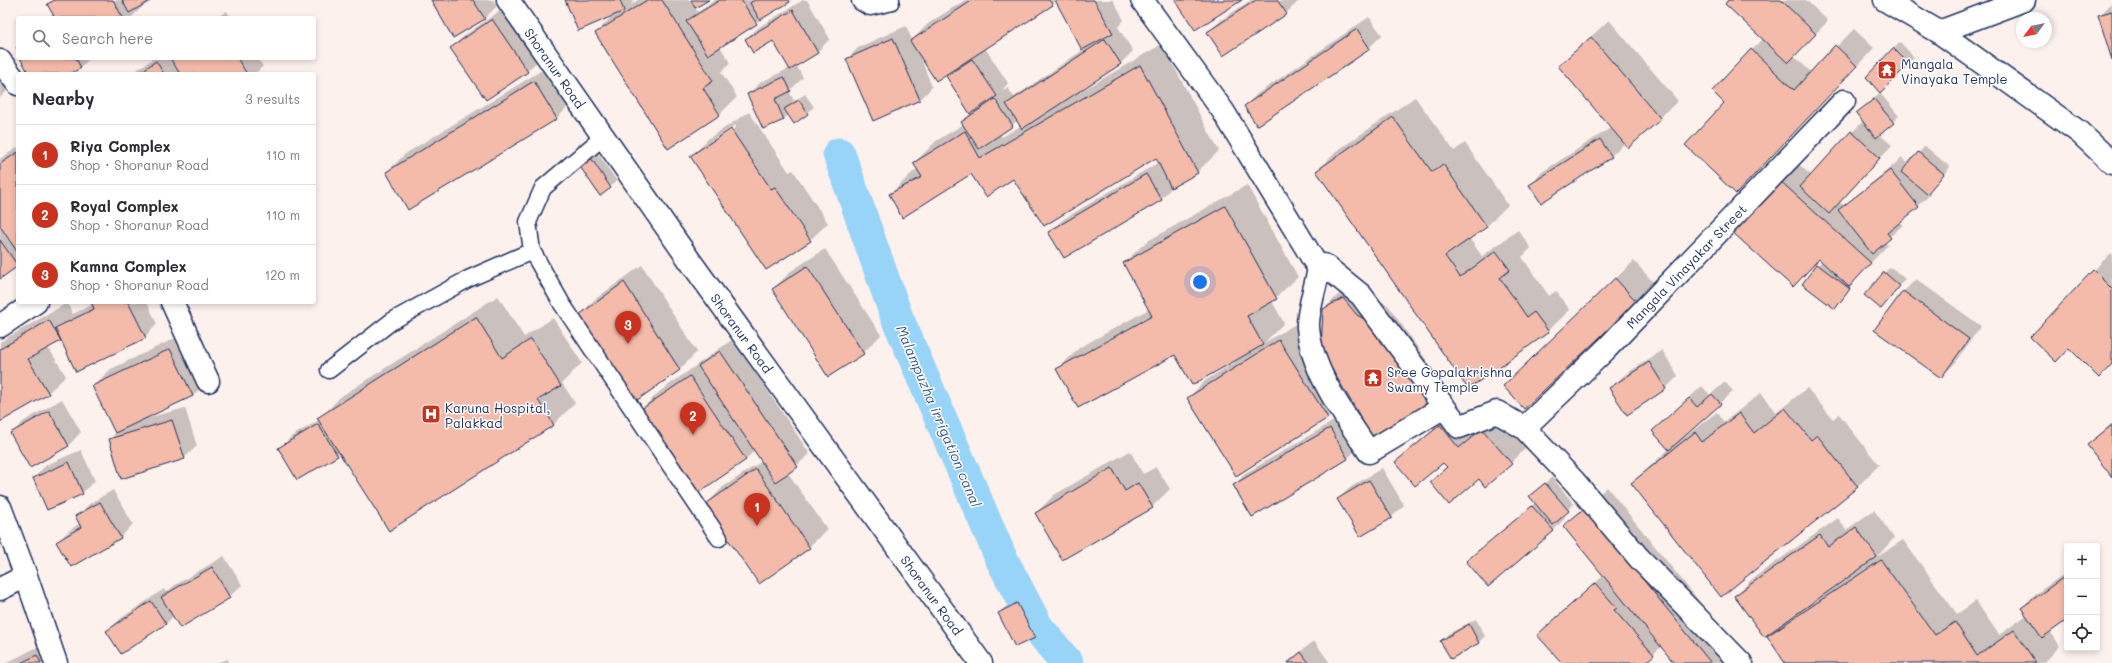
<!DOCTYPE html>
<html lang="en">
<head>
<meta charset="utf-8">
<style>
	body { margin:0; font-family:Mali,sans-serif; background:#f2f2f3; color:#2b2b33 }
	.controls { position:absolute; right:12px; bottom:12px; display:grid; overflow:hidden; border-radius:4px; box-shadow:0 2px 6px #0003 }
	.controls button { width:36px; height:36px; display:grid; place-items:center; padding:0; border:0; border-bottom:1px solid #e1e1e2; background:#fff; color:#2b2b33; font:20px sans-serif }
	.compass { position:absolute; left:2016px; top:12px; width:36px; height:36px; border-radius:50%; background:#fff; box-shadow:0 2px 6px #0003; rotate:238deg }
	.you { position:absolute; left:1200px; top:282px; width:14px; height:14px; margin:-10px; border:3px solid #fff; border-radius:50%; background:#1a73e8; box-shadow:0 0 0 6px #1a73e833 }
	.badge { display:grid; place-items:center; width:26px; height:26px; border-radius:50%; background:#c8321e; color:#fff; font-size:13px; font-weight:700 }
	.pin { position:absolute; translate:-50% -33px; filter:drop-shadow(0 1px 2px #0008) }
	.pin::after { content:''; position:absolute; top:21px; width:14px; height:12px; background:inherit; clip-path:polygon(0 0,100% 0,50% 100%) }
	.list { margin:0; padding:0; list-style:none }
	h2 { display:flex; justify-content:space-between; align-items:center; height:52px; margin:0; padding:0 16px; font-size:17px }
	h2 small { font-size:13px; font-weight:400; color:#7c7c81 }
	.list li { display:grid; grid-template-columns:26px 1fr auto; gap:12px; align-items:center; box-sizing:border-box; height:60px; padding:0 16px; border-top:1px solid #e1e1e2 }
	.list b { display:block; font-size:15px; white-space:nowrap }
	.list p { margin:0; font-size:13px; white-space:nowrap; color:#7c7c81 }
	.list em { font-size:13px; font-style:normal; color:#7c7c81 }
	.icon { flex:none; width:22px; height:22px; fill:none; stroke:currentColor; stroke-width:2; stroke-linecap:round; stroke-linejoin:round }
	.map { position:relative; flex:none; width:2112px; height:663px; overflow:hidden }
	.search { position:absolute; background:#fff; box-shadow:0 2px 6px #0003; left:16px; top:16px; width:300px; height:44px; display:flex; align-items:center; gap:10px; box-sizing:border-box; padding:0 14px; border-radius:4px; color:#7c7c81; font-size:15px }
	.panel { position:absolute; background:#fff; box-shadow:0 2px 6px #0003; left:16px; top:72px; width:300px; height:232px; border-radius:4px }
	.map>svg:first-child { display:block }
	.shadow { fill:#0003; fill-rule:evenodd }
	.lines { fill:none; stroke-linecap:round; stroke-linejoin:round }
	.canal { stroke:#98d4f8; stroke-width:33 }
	.building { fill:#f4bbaa; stroke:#1b2f5e }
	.service-casing { stroke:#1b2f5e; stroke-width:19 }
	.minor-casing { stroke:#1b2f5e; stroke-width:25 }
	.secondary-casing { stroke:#1b2f5e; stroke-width:25 }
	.service { stroke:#fff; stroke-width:16 }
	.minor { stroke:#fff; stroke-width:22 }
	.secondary { stroke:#fff; stroke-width:22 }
	.labels { text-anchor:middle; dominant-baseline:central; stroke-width:3; stroke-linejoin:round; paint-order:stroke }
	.poi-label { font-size:13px; fill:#1b2f5e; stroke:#fff; text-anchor:start }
	.street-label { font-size:13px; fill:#1b2f5e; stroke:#fff }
	.water-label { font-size:14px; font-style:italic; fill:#3a5884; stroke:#fff }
</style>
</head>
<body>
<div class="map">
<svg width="2112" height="663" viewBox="0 0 2112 663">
	<rect width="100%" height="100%" fill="#fdf1ee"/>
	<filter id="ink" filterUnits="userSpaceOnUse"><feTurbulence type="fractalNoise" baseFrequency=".025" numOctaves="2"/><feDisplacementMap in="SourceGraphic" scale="8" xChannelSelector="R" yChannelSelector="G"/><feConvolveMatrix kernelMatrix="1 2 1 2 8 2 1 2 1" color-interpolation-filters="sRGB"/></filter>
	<g filter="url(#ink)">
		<path class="shadow" d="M 53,0 L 150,0 L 142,4 L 143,6 L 131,18 L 53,18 L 55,17 L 49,5 Z
			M 432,0 L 493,0 L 497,6 L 484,19 Z
			M 566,0 L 634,0 L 631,5 L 638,0 L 707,0 L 695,7 L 698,12 L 715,0 L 791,0 L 720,46 L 730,63 L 721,72 L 737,97 L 720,114 L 668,147 L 596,33 L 614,14 Z
			M 803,0 L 807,0 L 830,39 L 817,52 L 796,64 L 803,78 L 789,91 L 794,101 L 805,94 L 814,107 L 794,122 L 789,114 L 784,119 L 764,128 L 748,94 L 761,82 L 790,68 L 774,40 L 746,39 L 759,27 Z
			M 965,0 L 1113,0 L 1124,20 L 1118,27 L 1133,51 L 1121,63 L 1079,91 L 1080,92 L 1162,44 L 1219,151 L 1197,172 L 1173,186 L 1161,199 L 1050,232 L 1062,220 L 1159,162 L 1156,157 L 1013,178 L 972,173 L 890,194 L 912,173 L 918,169 L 914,163 L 936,141 L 964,124 L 962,122 L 971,113 L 947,77 L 956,68 L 918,51 L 932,87 L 920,100 L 847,59 L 859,47 L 906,26 L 912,40 L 929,23 ZM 1056,0 L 1083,50 L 1014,97 L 1008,88 L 1001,92 L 1008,83 L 985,48 ZM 1017,121 L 1021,126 L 1002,137 L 1000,134 Z
			M 1251,0 L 1299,1 L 1286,13 L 1209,32 L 1221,20 Z
			M 1730,0 L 1806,0 L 1828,21 L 1794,56 L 1811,72 L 1854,29 L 1874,48 L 1753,175 L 1726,103 L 1752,50 L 1763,39 Z
			M 2112,3 L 2112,57 L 2100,15 Z
			M 505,7 L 540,59 L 527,71 L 452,48 L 464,36 Z
			M 227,11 L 231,18 L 216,18 Z
			M 1369,17 L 1382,35 L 1369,48 L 1257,124 L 1245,106 L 1257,94 Z
			M 1609,20 L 1678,101 L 1628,146 L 1621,140 L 1624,144 L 1611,156 L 1530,185 L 1542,172 L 1612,127 L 1559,66 Z
			M 1900,42 L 1914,57 L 1880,92 L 1868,77 Z
			M 18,45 L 18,53 L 15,47 Z
			M 0,54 L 17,81 L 0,98 Z
			M 21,58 L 90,58 L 81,67 L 68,74 L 30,74 Z
			M 154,58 L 257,58 L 263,66 L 255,74 L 131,74 Z
			M 552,64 L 574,101 L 557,118 L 409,209 L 387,172 L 405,154 Z
			M 1880,93 L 1899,116 L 1879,134 L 1892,145 L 1840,202 L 1844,206 L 1902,158 L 1908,165 L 1925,146 L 1950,167 L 1929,191 L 1931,194 L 1900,221 L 1903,225 L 1884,242 L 1888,245 L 1853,281 L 1855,282 L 1835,308 L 1818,265 L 1822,261 L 1819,258 L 1731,230 L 1795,161 L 1811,175 L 1863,121 L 1857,114 Z
			M 1415,97 L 1454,151 L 1465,143 L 1508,205 L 1487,226 L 1469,238 L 1482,256 L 1518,230 L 1531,248 L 1522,257 L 1549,296 L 1556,291 L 1570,310 L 1548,331 L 1468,387 L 1317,171 L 1338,150 Z
			M 749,112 L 789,172 L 793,170 L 828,223 L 810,240 L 692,156 L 709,138 ZM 735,125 L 736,127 L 711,144 L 711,141 Z
			M 18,147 L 18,266 L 0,278 L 0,159 Z
			M 597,152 L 617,181 L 610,187 L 587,159 Z
			M 1247,185 L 1298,277 L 1272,301 L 1284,323 L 1264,343 L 1297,323 L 1345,400 L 1327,418 L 1188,398 L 1206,380 L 1235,362 L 1234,361 L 1175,353 L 1058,369 L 1079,348 L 1149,309 L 1124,263 L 1146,242 Z
			M 825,249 L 881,335 L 863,353 L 828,376 L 773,289 L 791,271 Z
			M 2111,253 L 2112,254 L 2112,364 L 2093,271 Z
			M 1634,261 L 1654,283 L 1524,407 L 1522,368 Z
			M 642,265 L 697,352 L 680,369 L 634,402 L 577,318 L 594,300 Z
			M 1891,267 L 1905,279 L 1887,301 L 1884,273 Z
			M 1916,279 L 1981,326 L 1953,365 L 1941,377 L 1903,292 Z
			M 1342,291 L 1374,298 L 1388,305 L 1446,388 L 1428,406 L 1324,309 Z
			M 498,296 L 524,337 L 553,318 L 582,363 L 562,383 L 575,403 L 554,424 L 389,530 L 340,452 L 337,455 L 280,448 L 292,436 L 319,420 L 340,397 Z
			M 92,302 L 147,302 L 157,324 L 145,337 L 61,339 L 48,347 L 66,376 L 48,393 L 0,421 L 0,342 L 67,303 L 73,314 L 93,304 Z
			M 188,332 L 210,378 L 193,396 L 143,419 L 185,408 L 197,446 L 184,458 L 110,439 L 116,433 L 93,386 L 111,369 Z
			M 733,339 L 810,454 L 788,473 L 827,529 L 809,547 L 759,583 L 706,505 L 723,487 L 762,461 L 755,450 L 745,460 L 641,410 L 659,392 Z
			M 1662,350 L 1678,376 L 1666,388 L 1627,414 L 1611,389 L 1623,376 Z
			M 1725,382 L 1733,391 L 1682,437 L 1683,438 L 1717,412 L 1724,422 L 1761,393 L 1776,413 L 1807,388 L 1833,419 L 1839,414 L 1879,465 L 1858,486 L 1721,596 L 1632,483 L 1669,449 L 1653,431 L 1702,386 L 1710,395 Z
			M 62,399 L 81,432 L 69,445 L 30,467 L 12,433 L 24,421 Z
			M 1458,408 L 1477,431 L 1500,412 L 1528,446 L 1511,463 L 1431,482 L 1447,466 L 1443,461 L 1396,462 Z
			M 1342,416 L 1360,446 L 1348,458 L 1252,515 L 1234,485 L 1246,473 Z
			M 2112,423 L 2112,475 L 2088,445 Z
			M 81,450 L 95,481 L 82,493 L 34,478 L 46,465 Z
			M 1130,451 L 1143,474 L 1156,467 L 1170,489 L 1152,507 L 1036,513 L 1054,495 Z
			M 1382,468 L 1404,505 L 1391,518 L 1338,499 L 1351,487 Z
			M 1552,477 L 1574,504 L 1563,515 L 1565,518 L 1553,531 L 1467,561 L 1536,502 L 1531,496 Z
			M 1607,487 L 1749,663 L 1675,663 L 1662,646 L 1644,663 L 1563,663 L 1556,618 L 1604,575 L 1564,526 Z
			M 113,490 L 133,524 L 121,537 L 71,566 L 57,542 L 70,530 L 80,523 L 77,517 L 89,504 Z
			M 1874,510 L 1894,538 L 1877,557 L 1903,540 L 1957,614 L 1976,601 L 1999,635 L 2027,615 L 2022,608 L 2034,595 L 2067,572 L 2067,619 L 2050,631 L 2060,646 L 2044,663 L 1787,663 L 1768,636 L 1774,630 L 1735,596 L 1753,578 L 1838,518 L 1846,530 Z
			M 224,556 L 242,585 L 229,597 L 173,616 L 166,624 L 108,631 L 120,619 L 164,589 L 166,593 L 175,585 Z
			M 1024,598 L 1040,630 L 1034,637 L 999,613 L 1005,607 Z
			M 1476,619 L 1485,636 L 1479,642 L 1451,658 L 1442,641 L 1448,634 Z
			M 55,638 L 62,663 L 6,663 Z
			M 1314,641 L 1330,663 L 1286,663 Z
			M 228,659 L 229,663 L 216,663 Z"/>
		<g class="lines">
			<path class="canal" d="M 839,154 L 896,315 L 1001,558 L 1037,627 L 1067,663"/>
		</g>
		<path class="building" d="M 55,0 L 113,0 L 123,18 L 55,18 L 47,4 Z
			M 122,0 L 152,0 L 129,13 Z
			M 431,0 L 473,0 L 485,19 L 453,38 Z
			M 565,0 L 620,0 L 624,11 L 578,31 Z
			M 647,0 L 662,0 L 713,81 L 703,88 L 720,115 L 668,149 L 595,33 Z
			M 691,0 L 709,0 L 695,8 Z
			M 720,0 L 741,0 L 757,24 L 708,55 L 686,21 Z
			M 755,0 L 789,0 L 790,2 L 760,20 L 750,3 Z
			M 973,0 L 1049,0 L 1053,5 L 936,81 L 910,41 Z
			M 1055,0 L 1094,0 L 1113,33 L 1082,50 Z
			M 1175,0 L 1242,0 L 1195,30 Z
			M 1256,0 L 1277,0 L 1287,14 L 1223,56 L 1207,32 Z
			M 1728,0 L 1781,0 L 1816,34 L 1788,63 L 1725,4 Z
			M 793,10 L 818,53 L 790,70 L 773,41 L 753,53 L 745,39 Z
			M 2112,11 L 2112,60 L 2098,15 Z
			M 492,19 L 528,72 L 486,100 L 450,48 Z
			M 1357,29 L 1370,49 L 1257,126 L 1244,106 Z
			M 1591,37 L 1661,119 L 1628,148 L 1558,66 Z
			M 893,38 L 920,100 L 873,121 L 846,59 Z
			M 1105,39 L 1121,64 L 1022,129 L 1006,104 Z
			M 1835,45 L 1857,66 L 1736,194 L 1685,145 L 1724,103 L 1712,91 L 1751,49 L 1794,90 Z
			M 1893,48 L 1909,64 L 1880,93 L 1866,77 Z
			M 20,58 L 76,58 L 81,68 L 70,74 L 29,74 Z
			M 170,58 L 237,58 L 247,74 L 180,74 Z
			M 972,59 L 997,96 L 970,114 L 946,76 Z
			M 156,61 L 164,74 L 138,74 Z
			M 1140,65 L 1198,173 L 1171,188 L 1156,158 L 1044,226 L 1013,179 L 986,197 L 971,174 L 902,218 L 889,194 L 922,177 L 913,163 L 965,131 L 980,158 Z
			M 784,77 L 791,91 L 775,99 L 784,120 L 763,129 L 747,94 Z
			M 534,81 L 557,119 L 408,210 L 386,172 Z
			M 995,99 L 1013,126 L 979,149 L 961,122 Z
			M 1874,99 L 1894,123 L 1876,138 L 1856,113 Z
			M 799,100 L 808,114 L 794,124 L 784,109 Z
			M 1393,117 L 1432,172 L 1443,164 L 1487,227 L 1445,256 L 1460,277 L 1496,251 L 1510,270 L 1500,278 L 1527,317 L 1534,312 L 1549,332 L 1468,389 L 1316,171 Z
			M 731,129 L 771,189 L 775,187 L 811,241 L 766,270 L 690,156 Z
			M 1851,131 L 1880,158 L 1829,214 L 1800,187 Z
			M 1600,139 L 1612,157 L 1541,203 L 1529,185 Z
			M 18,152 L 18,253 L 0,226 L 0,164 Z
			M 1918,152 L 1944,174 L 1927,194 L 1901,172 Z
			M 591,158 L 611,188 L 600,196 L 579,165 Z
			M 1890,170 L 1919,207 L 1887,233 L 1891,238 L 1872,254 L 1838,210 Z
			M 1146,174 L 1162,200 L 1064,258 L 1048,232 Z
			M 1777,178 L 1871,263 L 1849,287 L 1819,259 L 1793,287 L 1730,230 Z
			M 1225,206 L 1277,299 L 1247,316 L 1263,345 L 1192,385 L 1175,355 L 1078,408 L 1056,369 L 1152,316 L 1123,263 Z
			M 0,240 L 18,266 L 0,279 Z
			M 1817,264 L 1850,289 L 1835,309 L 1802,284 Z
			M 807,266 L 864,354 L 828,377 L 772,289 Z
			M 2093,270 L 2112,289 L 2112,364 L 2099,378 L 2069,348 L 2056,362 L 2030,337 Z
			M 1884,272 L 1900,286 L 1881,309 L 1864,295 Z
			M 1615,278 L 1637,302 L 1524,409 L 1503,386 Z
			M 624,282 L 680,370 L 633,403 L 575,318 Z
			M 1903,291 L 1969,339 L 1941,378 L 1874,330 Z
			M 1343,298 L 1357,315 L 1370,322 L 1429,406 L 1373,438 L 1321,351 L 1323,309 Z
			M 91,302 L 128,302 L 146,338 L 76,372 L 55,328 L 94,309 Z
			M 476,317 L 502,358 L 531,339 L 561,386 L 538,400 L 554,425 L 389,531 L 317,418 Z
			M 49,320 L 61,341 L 28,359 L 49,394 L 0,422 L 0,349 Z
			M 1279,340 L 1328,418 L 1236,476 L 1187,398 Z
			M 170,349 L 193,396 L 115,433 L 92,386 Z
			M 720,351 L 798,467 L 775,482 L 698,366 Z
			M 1649,362 L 1666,389 L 1627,415 L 1609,388 Z
			M 690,376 L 746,460 L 695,495 L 640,410 Z
			M 1712,394 L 1721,404 L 1669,450 L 1652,431 L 1689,398 L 1697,407 Z
			M 1785,408 L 1811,440 L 1817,435 L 1858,487 L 1721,597 L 1631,483 L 1695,432 L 1702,442 L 1739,413 L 1754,433 Z
			M 49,411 L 69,446 L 30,468 L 10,433 Z
			M 172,420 L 185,459 L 121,479 L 109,439 Z
			M 318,424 L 338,456 L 297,480 L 278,448 Z
			M 1440,425 L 1459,448 L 1482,429 L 1512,464 L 1485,487 L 1479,479 L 1449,505 L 1430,482 L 1447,467 L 1443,463 L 1415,486 L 1395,462 Z
			M 2112,425 L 2112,477 L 2087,445 Z
			M 1330,428 L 1348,459 L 1252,517 L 1233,485 Z
			M 69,462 L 83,494 L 47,510 L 33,478 Z
			M 1112,468 L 1125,491 L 1138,483 L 1153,508 L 1062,560 L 1035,513 Z
			M 756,469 L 810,548 L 759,584 L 704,505 Z
			M 1369,480 L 1392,518 L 1360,537 L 1337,499 Z
			M 1545,483 L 1569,511 L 1553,525 L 1529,496 Z
			M 100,502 L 121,538 L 71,567 L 56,542 L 81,527 L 75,516 Z
			M 1532,506 L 1554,531 L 1488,587 L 1466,561 Z
			M 1585,508 L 1711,663 L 1674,663 L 1563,526 Z
			M 1856,527 L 1877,557 L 1764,637 L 1734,596 L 1820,535 L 1828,547 Z
			M 1881,560 L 1935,635 L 1955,622 L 1977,656 L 2014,630 L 2036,663 L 1785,663 L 1767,636 Z
			M 212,567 L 230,598 L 180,628 L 161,597 Z
			M 2064,577 L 2067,581 L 2067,620 L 2042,638 L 2021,608 Z
			M 1595,583 L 1617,608 L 1614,610 L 1654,655 L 1645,663 L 1562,663 L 1537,635 Z
			M 151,601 L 166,624 L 121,654 L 106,631 Z
			M 1017,603 L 1035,638 L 1015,647 L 998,613 Z
			M 1469,624 L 1479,643 L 1451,659 L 1440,641 Z
			M 1301,652 L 1309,663 L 1288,663 Z
			M 37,655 L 41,663 L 21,663 Z"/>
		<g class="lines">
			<g class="service-casing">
				<path id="service" d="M 603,137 L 543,188 L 528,222 L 532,251 L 562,304 L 719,538
					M 329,370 L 392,321 L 468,279 L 532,251"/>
			</g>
			<g class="minor-casing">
				<path id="minor" d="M 863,0 L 870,4 L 888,0
					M 1142,0 L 1223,111 L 1319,269 L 1324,265 L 1361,295 L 1459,427 L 1497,412 L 1524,428 L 1574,481 L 1639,558 L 1741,663
					M 0,61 L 18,84
					M 1319,269 C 1316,284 1307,314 1308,327 C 1311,371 1345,416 1369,452 L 1444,407
					M 172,302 L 208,381
					M 0,326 L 36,302
					M 1524,428 L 1606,349 L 1844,101
					M 0,507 L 26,576 L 0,589
					M 26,576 L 56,663"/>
			</g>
			<g class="secondary-casing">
				<path id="secondary" d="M 508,0 L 690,261 L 981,663
					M 1885,0 L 1939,32 L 2079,132 L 2112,163
					M 1939,32 L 2024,0"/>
			</g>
			<use href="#service" class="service"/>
			<use href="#minor" class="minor"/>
			<use href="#secondary" class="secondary"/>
		</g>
	</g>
	<defs>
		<g id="temple-square" transform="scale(1)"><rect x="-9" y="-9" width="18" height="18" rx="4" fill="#c8321e" stroke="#fff"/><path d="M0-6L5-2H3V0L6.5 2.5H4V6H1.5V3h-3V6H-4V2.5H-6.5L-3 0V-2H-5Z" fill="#fff"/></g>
		<g id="hospital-square" transform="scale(1)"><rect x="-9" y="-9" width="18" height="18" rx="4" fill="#c8321e" stroke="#fff"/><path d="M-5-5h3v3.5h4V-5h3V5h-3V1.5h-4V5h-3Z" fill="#fff"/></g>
	</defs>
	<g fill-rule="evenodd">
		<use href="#temple-square" x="1887" y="70"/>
		<use href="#temple-square" x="1373" y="378"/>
		<use href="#hospital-square" x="431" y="414"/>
	</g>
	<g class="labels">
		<g class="poi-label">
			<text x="1901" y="63">Mangala<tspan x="1901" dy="15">Vinayaka Temple</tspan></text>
			<text x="1387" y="371">Sree Gopalakrishna<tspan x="1387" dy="15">Swamy Temple</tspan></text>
			<text x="445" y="407">Karuna Hospital,<tspan x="445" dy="15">Palakkad</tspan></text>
		</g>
		<g class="street-label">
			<text transform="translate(555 68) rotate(55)">Shoranur Road</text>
			<text transform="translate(1686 266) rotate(-46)">Mangala Vinayakar Street</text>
			<text transform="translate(742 333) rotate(54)">Shoranur Road</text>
			<text transform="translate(932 595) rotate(54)">Shoranur Road</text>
		</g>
		<g class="water-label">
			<text transform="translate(939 416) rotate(67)">Malampuzha irrigation canal</text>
		</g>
	</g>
</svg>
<div class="controls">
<button>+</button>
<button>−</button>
<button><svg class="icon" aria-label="locate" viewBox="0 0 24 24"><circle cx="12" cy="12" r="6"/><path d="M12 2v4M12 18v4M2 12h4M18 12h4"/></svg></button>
</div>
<svg class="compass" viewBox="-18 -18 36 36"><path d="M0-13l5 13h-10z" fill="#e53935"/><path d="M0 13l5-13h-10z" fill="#7c7c81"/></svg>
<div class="you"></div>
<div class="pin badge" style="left:757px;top:526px">1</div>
<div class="pin badge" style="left:693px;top:435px">2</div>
<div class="pin badge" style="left:628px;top:344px">3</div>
<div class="search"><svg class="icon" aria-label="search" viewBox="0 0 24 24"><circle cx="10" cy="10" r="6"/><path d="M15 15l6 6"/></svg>Search here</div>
<section class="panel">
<h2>Nearby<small>3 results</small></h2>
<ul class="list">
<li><span class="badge">1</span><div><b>Riya Complex</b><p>Shop · Shoranur Road</p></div><em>110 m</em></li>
<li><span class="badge">2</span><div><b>Royal Complex</b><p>Shop · Shoranur Road</p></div><em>110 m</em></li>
<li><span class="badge">3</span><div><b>Kamna Complex</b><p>Shop · Shoranur Road</p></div><em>120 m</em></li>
</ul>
</section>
</div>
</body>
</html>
